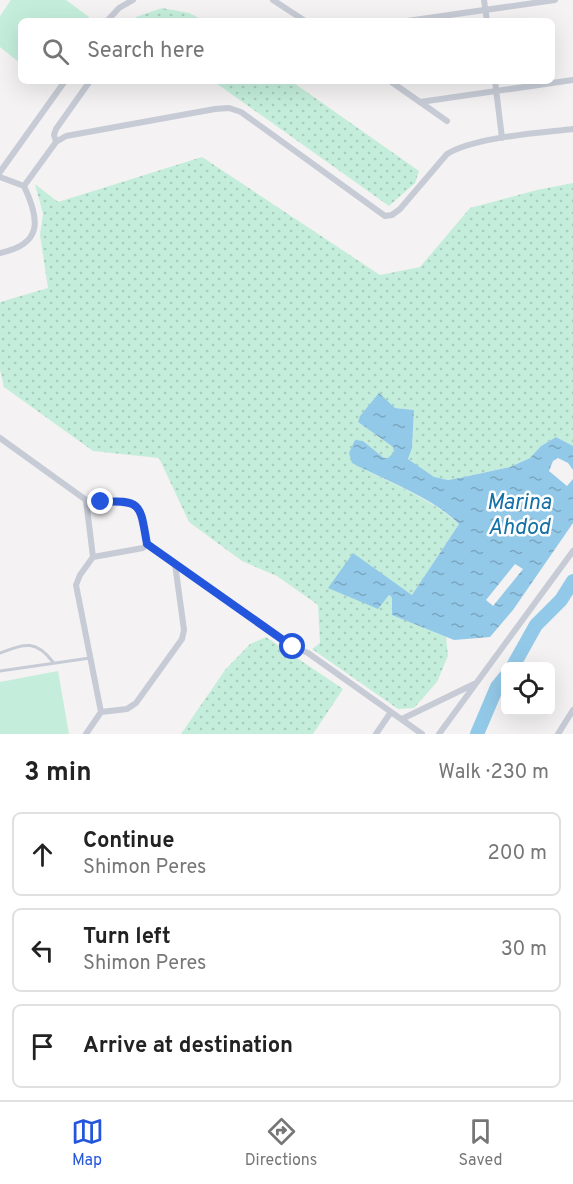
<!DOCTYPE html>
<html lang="en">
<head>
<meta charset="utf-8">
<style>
	body { margin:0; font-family:Overpass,sans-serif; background:#f2f2f2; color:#222 }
	.controls { position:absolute; right:18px; bottom:18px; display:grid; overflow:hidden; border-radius:9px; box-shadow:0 6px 24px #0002 }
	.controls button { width:54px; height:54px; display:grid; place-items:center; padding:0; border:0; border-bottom:2px solid #e0e0e0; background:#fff; color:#222; font:30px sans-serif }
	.stop { position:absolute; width:18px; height:18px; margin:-14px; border:4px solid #2356dc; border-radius:50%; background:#fff }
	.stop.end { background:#2356dc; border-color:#fff; box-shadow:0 2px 6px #0008 }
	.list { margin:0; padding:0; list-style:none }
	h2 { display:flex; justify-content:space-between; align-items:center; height:78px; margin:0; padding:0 24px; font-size:26px }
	h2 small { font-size:20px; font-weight:400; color:#767676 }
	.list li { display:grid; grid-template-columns:39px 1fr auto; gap:18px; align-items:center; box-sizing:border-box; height:84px; margin:0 12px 12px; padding:0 12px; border:2px solid #e0e0e0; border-radius:9px }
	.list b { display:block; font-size:22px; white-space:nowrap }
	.list p { margin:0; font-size:20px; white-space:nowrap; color:#767676 }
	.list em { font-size:20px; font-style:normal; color:#767676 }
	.icon { flex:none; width:33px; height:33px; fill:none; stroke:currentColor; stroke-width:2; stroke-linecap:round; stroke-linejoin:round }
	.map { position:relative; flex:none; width:573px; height:734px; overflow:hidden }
	.search { position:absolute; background:#fff; box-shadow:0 6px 24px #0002; left:18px; right:18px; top:18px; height:66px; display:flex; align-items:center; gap:15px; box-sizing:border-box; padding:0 21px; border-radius:9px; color:#767676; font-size:22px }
	.sheet { height:366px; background:#fff }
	nav { display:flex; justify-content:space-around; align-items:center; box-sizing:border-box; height:84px; border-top:2px solid #e0e0e0; background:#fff; font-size:16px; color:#767676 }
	nav a { display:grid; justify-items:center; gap:3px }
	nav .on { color:#2356dc }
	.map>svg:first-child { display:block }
	.grass { fill:url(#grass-dots) }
	.pitch { fill:#c4eedb }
	.water { fill:url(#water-ripples); fill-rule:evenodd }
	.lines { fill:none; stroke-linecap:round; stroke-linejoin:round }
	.river { stroke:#93c9e8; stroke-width:14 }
	.lane { stroke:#c6cbd5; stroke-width:3 }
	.street { stroke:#c6cbd5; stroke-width:6 }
	.route { stroke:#2356dc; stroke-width:8 }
	.labels { text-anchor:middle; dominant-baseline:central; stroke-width:5; stroke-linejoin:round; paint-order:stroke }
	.water-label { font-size:22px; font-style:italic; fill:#1470a7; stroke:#fff }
</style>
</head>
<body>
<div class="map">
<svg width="573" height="734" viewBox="0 0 573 734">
	<defs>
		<pattern id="grass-dots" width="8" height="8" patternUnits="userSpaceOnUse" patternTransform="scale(1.5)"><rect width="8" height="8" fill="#c4eedb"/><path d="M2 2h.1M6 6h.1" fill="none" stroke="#aacebe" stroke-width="1.8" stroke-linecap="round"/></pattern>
		<pattern id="water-ripples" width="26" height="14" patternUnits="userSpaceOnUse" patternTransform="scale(1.5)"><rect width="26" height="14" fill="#93c9e8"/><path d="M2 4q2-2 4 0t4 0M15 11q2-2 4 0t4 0" fill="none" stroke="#7aa6bf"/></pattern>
	</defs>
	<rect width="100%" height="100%" fill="#f4f2f2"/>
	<path class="grass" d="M 162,8 L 189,13 L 204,21 L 136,21 L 136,17 Z
		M 213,81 L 291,81 L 419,171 L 415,183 L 389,206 Z
		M 202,157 L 380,275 L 420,267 L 470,208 L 537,190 L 573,183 L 573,446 L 556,437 L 541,446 L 530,458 L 510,467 L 459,478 L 448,480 L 434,478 L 408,459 L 412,448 L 414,410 L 395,408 L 358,422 L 393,447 L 395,452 L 388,458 L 384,458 L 363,441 L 352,463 C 388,482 429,497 459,524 L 412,595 L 353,554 L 385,600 L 388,595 L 392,596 L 393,615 L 446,637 L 448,656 L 437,682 L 414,708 L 398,709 L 312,649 L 320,643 L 318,605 L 277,576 L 242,561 L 189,522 L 159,458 L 93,451 L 4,387 L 0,370 L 0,302 L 48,288 L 40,235 L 43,214 L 35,184 L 58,202 Z
		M 266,637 L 343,689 L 313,734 L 181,734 L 225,670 L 250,644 Z"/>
	<path class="pitch" d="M 11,0 L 66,0 L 89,17 L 87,21 L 21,21 L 21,64 L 0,47 L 0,16 Z
		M 58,671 L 69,734 L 0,734 L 0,682 Z"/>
	<path class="water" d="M 379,393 L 395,408 L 414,410 L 412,448 L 408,459 L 434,477 L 448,480 L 459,478 L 510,467 L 530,458 L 541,446 L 556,437 L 573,446 L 573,470 L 568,463 L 558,458 L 553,461 L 549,471 L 567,486 L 573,479 L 573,523 L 513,610 L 490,637 L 454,640 L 392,615 L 392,597 L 389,595 L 378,609 L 328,588 L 353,553 L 412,595 L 459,524 C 432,497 386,481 352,463 L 349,453 L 355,440 L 363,441 L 384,458 L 388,458 L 394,452 L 393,447 L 358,422 L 360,416 ZM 515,564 L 523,569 L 493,606 L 486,600 Z"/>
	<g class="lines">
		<path class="river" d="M 513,666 L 536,625 L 561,600 L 573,581
			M 477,734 L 497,687 L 506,676"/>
		<path class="lane" d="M 0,653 C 25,644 35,639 53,662
			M 0,671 L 90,658"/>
		<path class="street" d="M 273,0 L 305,21
			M 484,0 L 487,21
			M 107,21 L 119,8 L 133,0
			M 407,21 L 555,0
			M 390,81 L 447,121
			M 495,81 L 502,138
			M 420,102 L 573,80
			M 56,142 L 54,135 L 56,129 L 90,81
			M 0,172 L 65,81
			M 0,177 L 24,186
			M 24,186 L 56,142 L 66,136 L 215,109 L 229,108 L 241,112 L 385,216 L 392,215 L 400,209 L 447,154 C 474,137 540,133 573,129
			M 0,253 C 43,244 40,220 24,186
			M 0,438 L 86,500 C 94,502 102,502 110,501 C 144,499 142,516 147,544 L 293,647 L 308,653 L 422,734
			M 86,500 L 93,557
			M 101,712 L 76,585 L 80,575 L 93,557 L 143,548 L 147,544
			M 402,719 L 474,684
			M 86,734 L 101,712 L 127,709 L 136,703 L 182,639 L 184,630 L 175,564
			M 376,734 L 391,712
			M 439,734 L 573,551
			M 558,734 L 573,710"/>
	</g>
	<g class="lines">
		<path class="route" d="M 101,502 C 143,499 140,506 147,544 L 293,647"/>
	</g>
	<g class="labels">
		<g class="water-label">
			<text x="519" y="503">Marina<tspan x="519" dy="25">Ahdod</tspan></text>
		</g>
	</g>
</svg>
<div class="controls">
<button><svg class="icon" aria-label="locate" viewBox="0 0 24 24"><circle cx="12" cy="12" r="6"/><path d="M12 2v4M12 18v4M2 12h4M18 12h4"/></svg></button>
</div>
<div class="stop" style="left:293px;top:647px"></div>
<div class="stop end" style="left:101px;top:502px"></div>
<div class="search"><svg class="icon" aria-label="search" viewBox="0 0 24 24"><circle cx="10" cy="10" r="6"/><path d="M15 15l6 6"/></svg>Search here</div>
</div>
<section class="sheet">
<h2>3 min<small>Walk · 230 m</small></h2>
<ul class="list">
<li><svg class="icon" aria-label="ahead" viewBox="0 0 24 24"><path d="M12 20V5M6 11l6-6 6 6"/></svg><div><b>Continue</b><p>Shimon Peres</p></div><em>200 m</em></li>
<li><svg class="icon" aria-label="left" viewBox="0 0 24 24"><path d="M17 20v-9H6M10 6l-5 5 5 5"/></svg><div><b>Turn left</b><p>Shimon Peres</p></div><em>30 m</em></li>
<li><svg class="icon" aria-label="arrive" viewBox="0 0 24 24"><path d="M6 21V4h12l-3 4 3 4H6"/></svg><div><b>Arrive at destination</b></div></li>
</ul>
</section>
<nav>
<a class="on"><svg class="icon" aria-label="map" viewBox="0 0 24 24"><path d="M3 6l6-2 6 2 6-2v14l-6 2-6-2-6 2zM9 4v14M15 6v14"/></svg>Map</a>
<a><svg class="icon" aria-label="directions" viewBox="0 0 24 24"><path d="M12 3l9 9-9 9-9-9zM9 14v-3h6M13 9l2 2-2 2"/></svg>Directions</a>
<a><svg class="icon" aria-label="saved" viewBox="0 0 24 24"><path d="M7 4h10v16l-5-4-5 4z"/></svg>Saved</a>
</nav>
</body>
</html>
